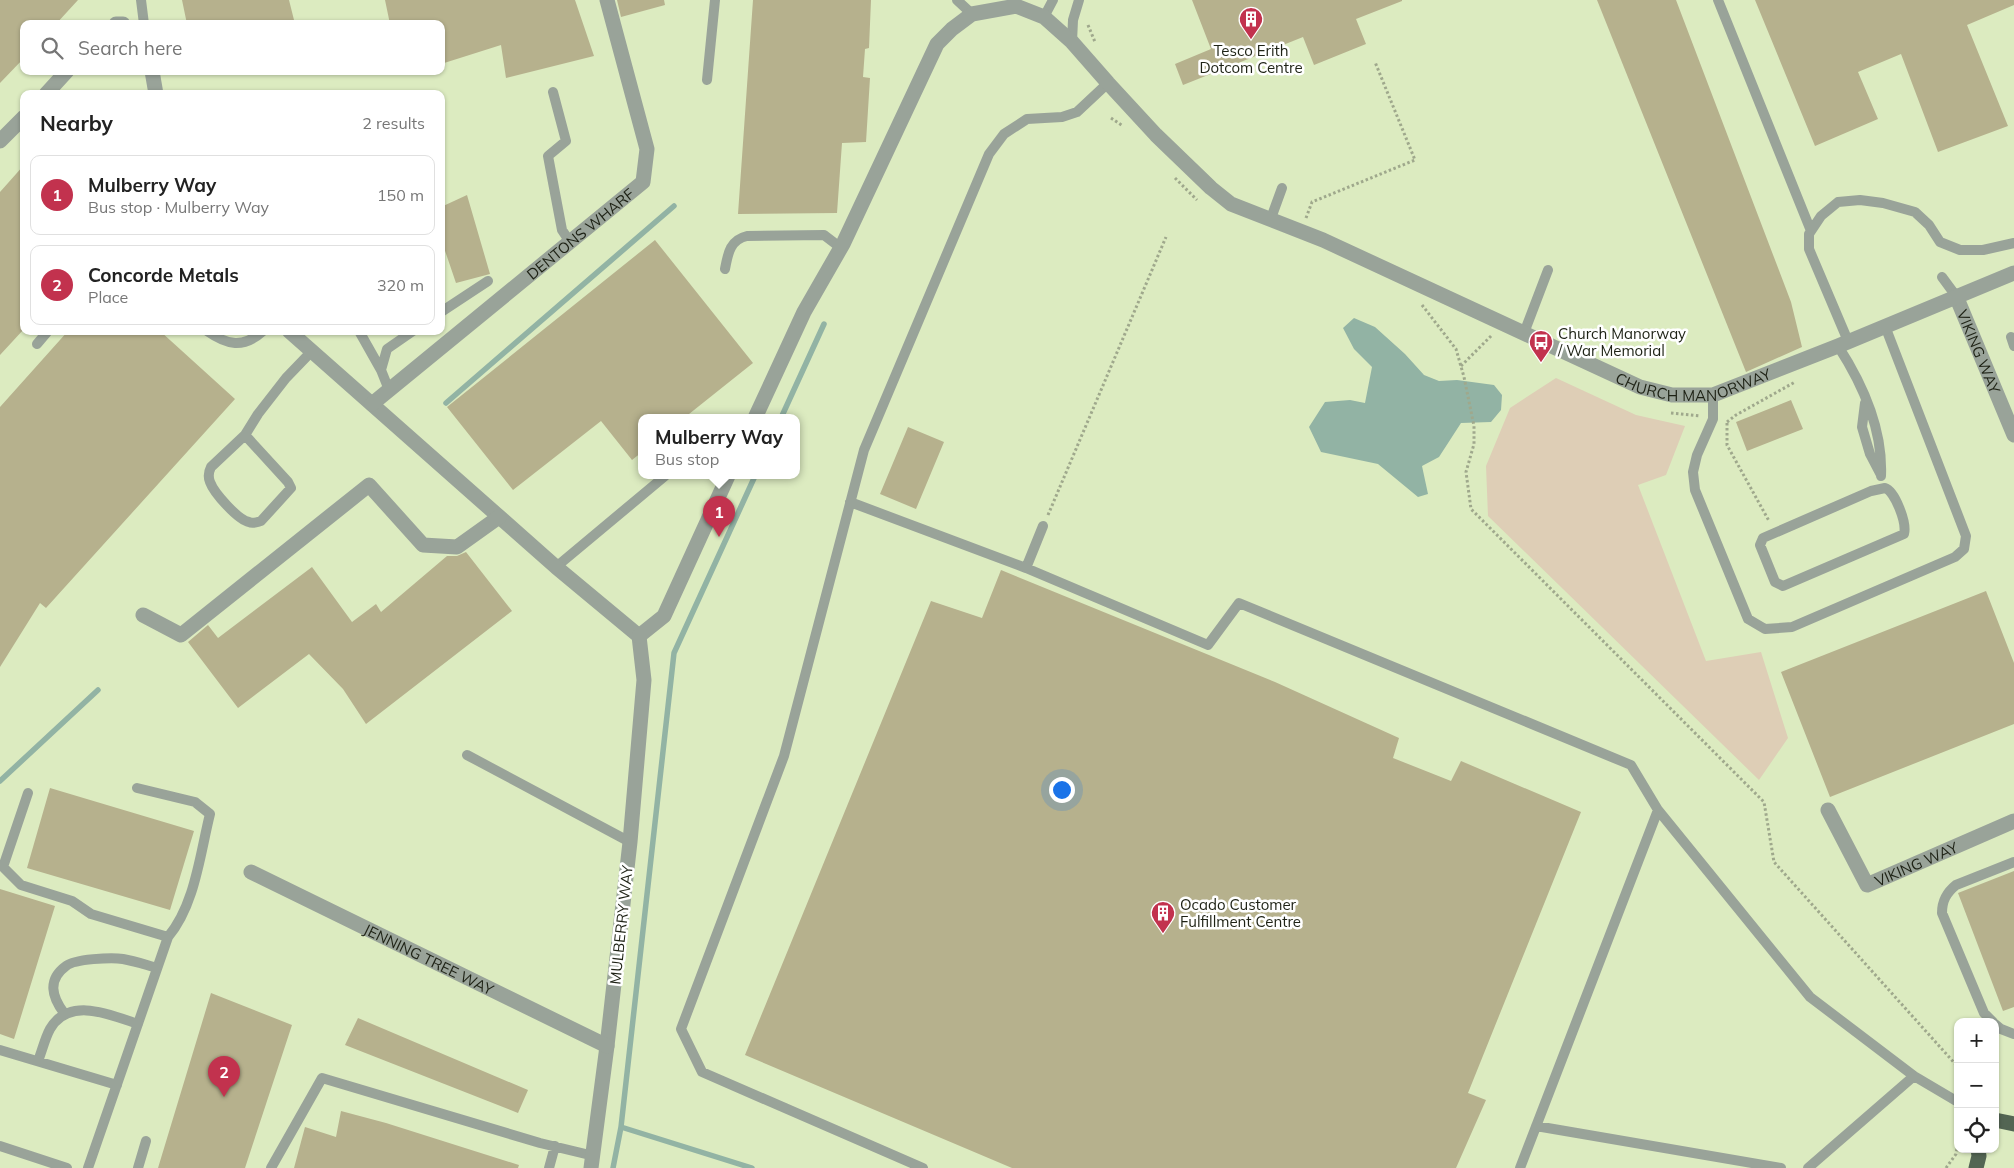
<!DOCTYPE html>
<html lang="en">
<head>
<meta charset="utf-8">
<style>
	body { margin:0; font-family:Mulish,sans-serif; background:#f6f6f6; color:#222 }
	.controls { position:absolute; right:15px; bottom:15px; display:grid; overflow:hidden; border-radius:10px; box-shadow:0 1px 4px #0004 }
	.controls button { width:45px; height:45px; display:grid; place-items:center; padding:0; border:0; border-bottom:1px solid #e0e0e0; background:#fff; color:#222; font:25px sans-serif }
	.you { position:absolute; left:1061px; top:789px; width:18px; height:18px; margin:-12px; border:4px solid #fff; border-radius:50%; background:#1a73e8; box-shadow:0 0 0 8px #1a73e833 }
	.badge { display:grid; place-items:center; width:32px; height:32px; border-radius:50%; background:#c2324e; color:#fff; font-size:16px; font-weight:700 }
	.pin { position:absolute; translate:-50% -41px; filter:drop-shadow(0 1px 2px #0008) }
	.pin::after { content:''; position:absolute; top:26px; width:18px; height:15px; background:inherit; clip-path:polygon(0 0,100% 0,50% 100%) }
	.popup { position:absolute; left:638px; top:414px; width:162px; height:65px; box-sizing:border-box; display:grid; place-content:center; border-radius:10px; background:#fff; filter:drop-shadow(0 1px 4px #0005); font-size:16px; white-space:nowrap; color:#767676 }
	.popup b { font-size:19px; color:#222 }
	.popup::after { content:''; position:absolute; left:50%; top:100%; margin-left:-10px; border:10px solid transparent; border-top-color:#fff }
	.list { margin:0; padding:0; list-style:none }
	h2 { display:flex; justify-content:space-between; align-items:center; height:65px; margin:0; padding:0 20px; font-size:21px }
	h2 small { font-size:16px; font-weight:400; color:#767676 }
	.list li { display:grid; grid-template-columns:32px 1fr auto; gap:15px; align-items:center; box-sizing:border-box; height:80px; margin:0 10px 10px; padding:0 10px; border:1px solid #e0e0e0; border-radius:10px }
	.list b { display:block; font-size:19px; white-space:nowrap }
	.list p { margin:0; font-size:16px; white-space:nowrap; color:#767676 }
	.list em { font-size:16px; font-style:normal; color:#767676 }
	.icon { flex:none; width:28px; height:28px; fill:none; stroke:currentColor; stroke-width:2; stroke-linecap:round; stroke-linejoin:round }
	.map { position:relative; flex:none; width:2014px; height:1168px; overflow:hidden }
	.search { position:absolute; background:#fff; box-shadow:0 1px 4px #0004; left:20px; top:20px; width:425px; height:55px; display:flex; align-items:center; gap:12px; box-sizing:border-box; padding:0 18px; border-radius:10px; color:#767676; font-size:19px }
	.panel { position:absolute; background:#fff; box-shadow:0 1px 4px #0004; left:20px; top:90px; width:425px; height:245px; border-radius:10px }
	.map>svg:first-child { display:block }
	.built { fill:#dcebc0; fill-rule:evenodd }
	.green { fill:#deceb6 }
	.water { fill:#92b3a4 }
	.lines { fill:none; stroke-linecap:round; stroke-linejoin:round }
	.stream { stroke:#92b3a4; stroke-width:5.5 }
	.building { fill:#b6b18d }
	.path { stroke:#9fa88c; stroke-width:3; stroke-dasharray:2.5 2.5; stroke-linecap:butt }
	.lane { stroke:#99a399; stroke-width:10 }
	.street { stroke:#99a399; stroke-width:15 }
	.primary { stroke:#536553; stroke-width:15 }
	.labels { text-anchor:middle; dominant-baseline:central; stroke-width:5; stroke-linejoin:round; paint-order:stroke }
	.poi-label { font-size:15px; fill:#1e2215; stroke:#fff; text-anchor:start }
	.street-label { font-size:15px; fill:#1e2215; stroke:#fff }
</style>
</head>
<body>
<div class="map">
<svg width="2014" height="1168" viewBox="0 0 2014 1168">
	<rect width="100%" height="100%" fill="#e9f5d1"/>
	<path class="built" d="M 0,0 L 2014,0 L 2014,1168 L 0,1168 ZM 24,24 L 441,24 L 441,71 L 24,71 ZM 24,94 L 441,94 L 441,331 L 24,331 ZM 642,418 L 796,418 L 796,476 L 642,476 ZM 1958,1022 L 1995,1022 L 1995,1149 L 1958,1149 Z"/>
	<path class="green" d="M 1556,378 L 1636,415 L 1685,426 L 1666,475 L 1638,485 L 1706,661 L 1761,652 L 1788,738 L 1759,780 L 1488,516 L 1486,466 L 1510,408 Z"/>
	<path class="water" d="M 1354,318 L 1375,327 L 1405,354 L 1424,375 L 1439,381 L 1457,380 L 1494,385 L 1502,395 L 1501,410 L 1491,422 L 1461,423 L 1439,457 L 1422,466 L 1428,494 L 1418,497 L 1378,464 L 1321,452 L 1309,427 L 1325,402 L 1350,400 L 1365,403 L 1372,367 L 1354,349 L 1343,328 Z"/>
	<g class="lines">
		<path class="stream" d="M 446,403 L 674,206
			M 781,418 L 824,324
			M 0,781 L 98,690
			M 621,1127 L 752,1168
			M 613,1168 L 621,1127 L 674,653 L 755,476"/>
	</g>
	<path class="building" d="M 0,0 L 78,0 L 56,24 L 24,24 L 24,58 L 0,83 Z
		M 182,0 L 289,0 L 295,24 L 187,24 Z
		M 385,0 L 575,0 L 594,56 L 506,78 L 501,45 L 441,64 L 441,24 L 390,24 Z
		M 617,0 L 664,0 L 665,5 L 621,17 Z
		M 753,0 L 871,0 L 869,48 L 865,49 L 863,77 L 870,78 L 866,142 L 842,143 L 837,213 L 738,214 Z
		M 1192,0 L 1402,0 L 1402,1 L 1356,19 L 1366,44 L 1314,65 L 1303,37 L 1183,85 L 1175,64 L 1211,49 Z
		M 1597,0 L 1676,0 L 1791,302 L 1802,347 L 1746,372 Z
		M 1755,0 L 2014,0 L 2014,5 L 1967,25 L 2008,126 L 1938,152 L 1901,54 L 1858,72 L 1878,119 L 1815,146 Z
		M 24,165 L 24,329 L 0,355 L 0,192 Z
		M 467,195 L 490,274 L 456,283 L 441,239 L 441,207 Z
		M 655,240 L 753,363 L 684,418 L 642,418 L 642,452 L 632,460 L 601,421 L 513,490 L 447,407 Z
		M 68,331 L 160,331 L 235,399 L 46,608 L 40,603 L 0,667 L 0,407 Z
		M 1791,400 L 1803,429 L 1747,451 L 1736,422 Z
		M 908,427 L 944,442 L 916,509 L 880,494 Z
		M 466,552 L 512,611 L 366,724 L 343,689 L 309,654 L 238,708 L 188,642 L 208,625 L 218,638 L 312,567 L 352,622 L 376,604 L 381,612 L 447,556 L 457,556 Z
		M 1001,570 L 1275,682 L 1399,738 L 1393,758 L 1451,781 L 1461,761 L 1581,812 L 1468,1093 L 1486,1100 L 1456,1168 L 1012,1168 L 745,1055 L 931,601 L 982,618 Z
		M 1986,591 L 2014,663 L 2014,724 L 1830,797 L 1781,672 Z
		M 50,788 L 194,831 L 170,910 L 27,868 Z
		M 2014,871 L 2014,1007 L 2003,1011 L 1958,893 Z
		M 0,889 L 55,906 L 14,1039 L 0,1034 Z
		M 211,993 L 292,1025 L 245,1168 L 158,1168 Z
		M 358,1018 L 528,1090 L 518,1113 L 345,1045 Z
		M 341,1111 L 386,1123 L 519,1165 L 518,1168 L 294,1168 L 305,1127 L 336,1137 Z"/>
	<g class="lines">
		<path class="path" d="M 1088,25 L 1095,42
			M 1111,118 L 1123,126
			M 1175,178 L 1197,200
			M 1306,218 L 1312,202 L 1415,160 L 1375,62
			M 1422,305 L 1456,349 L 1464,377 L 1474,426 L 1474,444 L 1466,472 L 1471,509 L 1764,802 L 1774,862 L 1958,1067
			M 1461,366 L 1492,335
			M 1671,413 L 1700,416
			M 1727,422 L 1736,415 L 1795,382
			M 1727,423 L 1727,445 L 1769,521
			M 1048,515 L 1166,237
			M 1946,1168 L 1956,1154 L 1958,1143"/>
		<path class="lane" d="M 141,0 L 144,24
			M 957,0 L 972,14
			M 1718,0 L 1811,231
			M 1044,17 L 1053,0
			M 1072,42 L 1073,20 L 1079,0
			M 707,80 L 715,0
			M 553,92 L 566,141 L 548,156 L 562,230 L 570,242
			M 1270,221 L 1282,188
			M 725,269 C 728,253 730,240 747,236 L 824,235 L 841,248
			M 1942,277 L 1956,296
			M 441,312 L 488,281
			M 207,331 C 227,345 243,349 263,331
			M 359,331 L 381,370
			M 1524,333 L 1548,270
			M 2011,337 L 2014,346
			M 1848,341 L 1809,249 L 1809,234 L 1821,216 L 1838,202 L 1860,200 L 1883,203 L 1915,212 L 1929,225 L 1940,242 L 1960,250 L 1983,250 L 2014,243
			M 37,344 L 48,331
			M 1838,346 C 1862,383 1883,430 1881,476
			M 389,390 L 381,370 L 387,349 L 413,331
			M 1713,395 L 1713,419 L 1697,455 L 1693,472 L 1695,490 L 1748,619 L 1765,629 L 1792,627 L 1955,557 L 1964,549 L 1966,536 L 1885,326
			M 1865,403 L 1862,427 L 1870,454 L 1881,475
			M 245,435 L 288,482 L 291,488 L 261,521 C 257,522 253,524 249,522 C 238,520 214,493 210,482 C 208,477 209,471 211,467 L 245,435 L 258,414 L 286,378 L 312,351
			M 1885,488 C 1895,491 1907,523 1904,534 L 1783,586 L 1775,582 L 1760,545 L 1763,538 L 1871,491 Z
			M 850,502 L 1026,568 L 1043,526
			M 556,567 L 665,476
			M 1026,568 L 1208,645 L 1239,603 L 1631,765 L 1658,810 L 1520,1168
			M 467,755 L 630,842
			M 137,788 L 195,802 L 210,814 C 200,854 195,905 168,937
			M 28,793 L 3,867 L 21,885 L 72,901 L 91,914 L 168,937 L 88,1168
			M 1658,810 L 1810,997 L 1914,1076 L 1958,1102
			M 64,1013 C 52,997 47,980 66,966 C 74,959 112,957 123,959 C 135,961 146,965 157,968
			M 1993,1022 L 1984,1013 L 1942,913 C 1942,901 1946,893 1956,885 L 2014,862
			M 1995,1024 L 2001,1029 L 2014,1034
			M 0,1050 L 117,1085
			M 38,1061 C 42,1051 45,1038 50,1029 C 69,996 111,1015 138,1024
			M 1536,1126 L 1781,1168
			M 0,1146 L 67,1168
			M 138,1168 L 146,1141
			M 271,1168 L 322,1078 L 540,1143 L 594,1156
			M 549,1168 L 555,1146
			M 923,1168 L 702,1072 L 681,1029 L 784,756 L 864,450 L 989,154 L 1004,134 L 1027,119 L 1062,117 L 1077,112 L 1108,83
			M 1808,1168 L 1914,1076"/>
		<g class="street">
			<path d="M 116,24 L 123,24"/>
			<path d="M 152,71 L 156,94"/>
			<path d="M 46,94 L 67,71"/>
			<path d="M 0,141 L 24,117"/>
			<path id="s1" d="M 1956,296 L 2014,435"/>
			<path d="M 289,331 L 556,567 L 639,636 L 644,680 L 630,842 L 607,1046 L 591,1168"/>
			<path id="s2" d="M 372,404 L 643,182 L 647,149 L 607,0"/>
			<path id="s3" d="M 755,418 L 804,312 L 843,244 L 937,44 L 952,29 L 972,14 L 1016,6 L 1044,17 L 1072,42 L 1108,83 L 1156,135 L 1211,188 L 1231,204 L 1323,240 L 1640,387 L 1672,395 L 1713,395 L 1838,346 L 2014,273"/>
			<path d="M 143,615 L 181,635 L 369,485 L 423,545 L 457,547 L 499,517"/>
			<path d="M 639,636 L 664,616 L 728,476"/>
			<path id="s4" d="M 1828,810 L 1867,885 L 2014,821"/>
			<path id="s5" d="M 251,872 L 607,1046"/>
		</g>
		<path class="primary" d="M 1995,1120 L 2014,1124
			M 1976,1168 L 1979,1156 L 1978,1149"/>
	</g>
	<defs>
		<g id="building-pin" transform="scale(1.25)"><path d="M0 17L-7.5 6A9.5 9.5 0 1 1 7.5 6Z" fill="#c2324e" stroke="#fff"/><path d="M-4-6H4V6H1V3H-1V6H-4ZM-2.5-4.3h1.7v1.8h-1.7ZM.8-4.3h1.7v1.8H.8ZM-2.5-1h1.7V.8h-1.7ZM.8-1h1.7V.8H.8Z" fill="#fff"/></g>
		<g id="bus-pin" transform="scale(1.25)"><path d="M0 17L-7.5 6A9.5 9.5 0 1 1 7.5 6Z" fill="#c2324e" stroke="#fff"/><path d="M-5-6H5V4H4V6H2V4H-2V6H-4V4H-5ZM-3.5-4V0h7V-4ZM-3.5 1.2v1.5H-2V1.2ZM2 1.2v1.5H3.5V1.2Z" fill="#fff"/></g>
	</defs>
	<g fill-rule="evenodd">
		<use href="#building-pin" x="1251" y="19"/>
		<use href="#bus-pin" x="1541" y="342"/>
		<use href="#building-pin" x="1163" y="913"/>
	</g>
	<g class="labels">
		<g class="poi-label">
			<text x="1251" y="50" text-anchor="middle">Tesco Erith<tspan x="1251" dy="17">Dotcom Centre</tspan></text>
			<text x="1558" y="333">Church Manorway<tspan x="1558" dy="17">/ War Memorial</tspan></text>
			<text x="1180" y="904">Ocado Customer<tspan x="1180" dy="17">Fulfillment Centre</tspan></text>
		</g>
		<g class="street-label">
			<text stroke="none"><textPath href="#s2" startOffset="269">DENTONS WHARF</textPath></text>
			<text stroke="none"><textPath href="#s1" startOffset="60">VIKING WAY</textPath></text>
			<text stroke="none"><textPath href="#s3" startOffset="1305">CHURCH MANORWAY</textPath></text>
			<text stroke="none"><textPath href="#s4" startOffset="138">VIKING WAY</textPath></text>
			<text transform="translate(621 925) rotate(-84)">MULBERRY WAY</text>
			<text stroke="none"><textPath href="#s5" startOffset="198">JENNING TREE WAY</textPath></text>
		</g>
	</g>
</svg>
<div class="controls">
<button>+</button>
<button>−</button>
<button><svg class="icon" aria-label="locate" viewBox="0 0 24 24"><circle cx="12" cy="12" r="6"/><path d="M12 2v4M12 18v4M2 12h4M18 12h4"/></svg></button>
</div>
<div class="you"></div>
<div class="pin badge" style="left:719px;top:537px">1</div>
<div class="popup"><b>Mulberry Way</b>Bus stop</div>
<div class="pin badge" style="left:224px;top:1097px">2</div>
<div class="search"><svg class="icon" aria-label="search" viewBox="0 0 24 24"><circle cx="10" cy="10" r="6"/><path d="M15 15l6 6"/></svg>Search here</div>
<section class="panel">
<h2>Nearby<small>2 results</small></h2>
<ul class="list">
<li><span class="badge">1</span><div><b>Mulberry Way</b><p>Bus stop · Mulberry Way</p></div><em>150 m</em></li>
<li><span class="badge">2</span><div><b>Concorde Metals</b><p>Place</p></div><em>320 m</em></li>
</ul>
</section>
</div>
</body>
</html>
